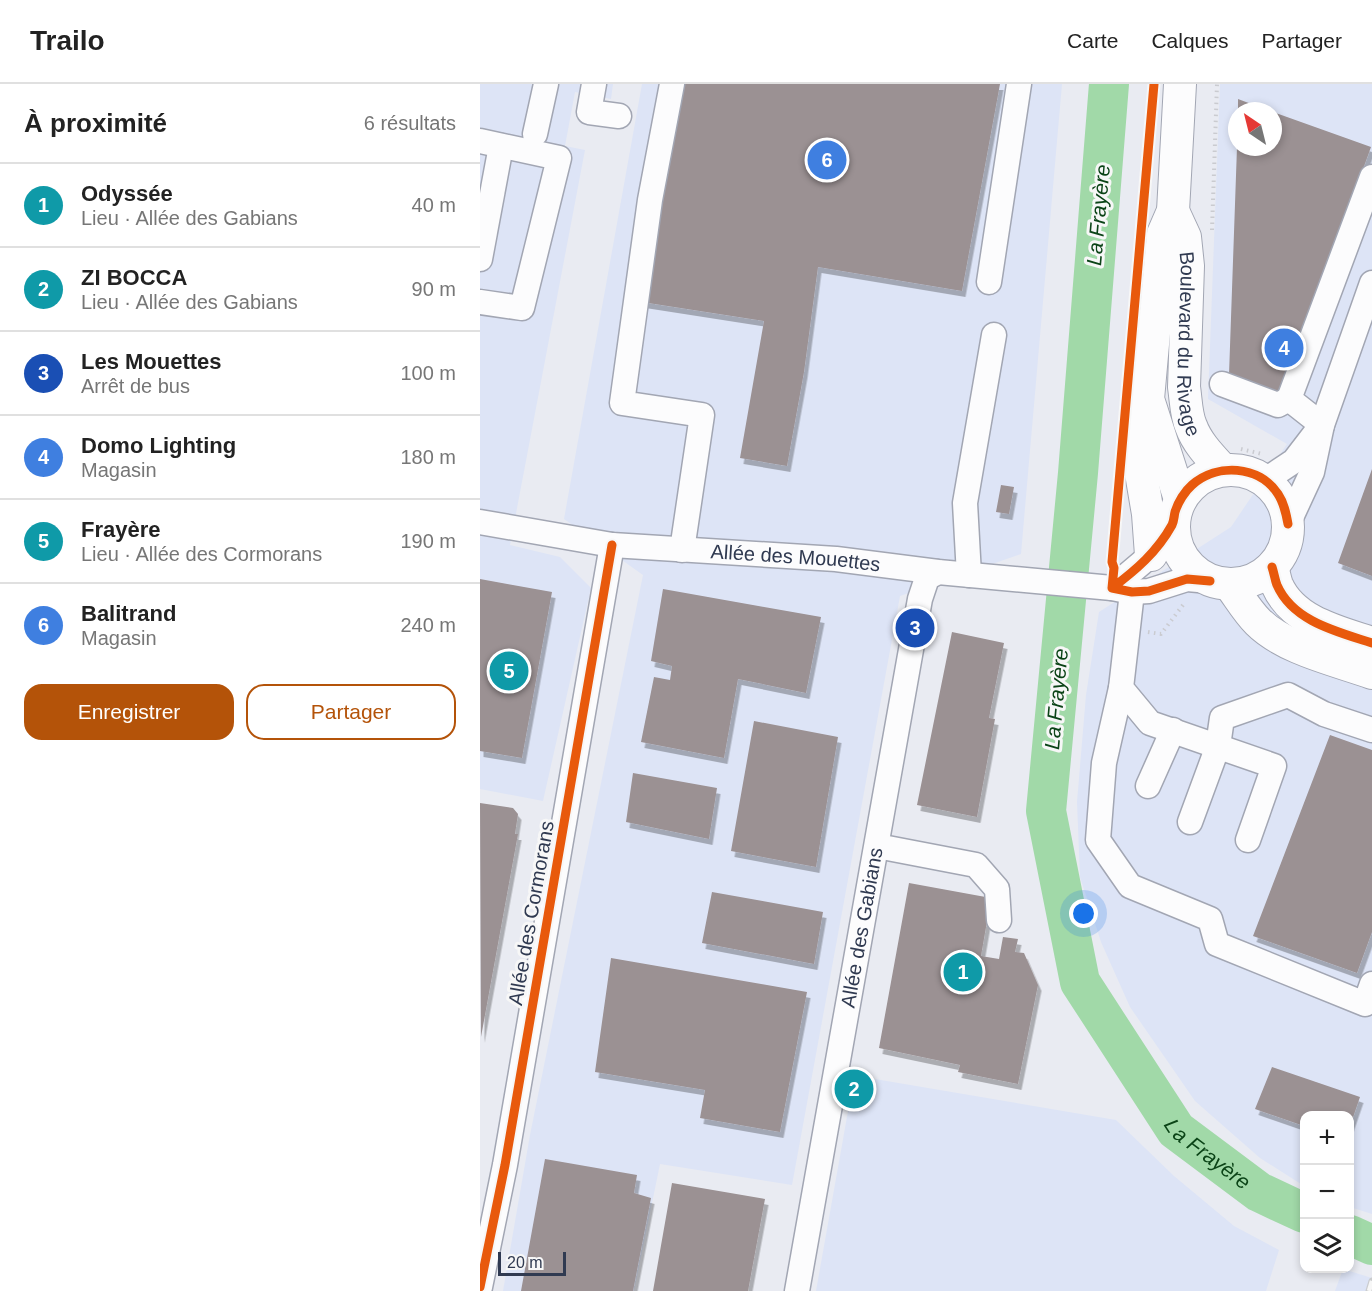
<!DOCTYPE html>
<html lang="fr">
<head>
<meta charset="utf-8">
<style>
	body { margin:0; font-family:Arial,sans-serif; background:#f2f2f2; color:#222 }
	.controls { position:absolute; right:18px; bottom:18px; display:grid; overflow:hidden; border-radius:12px; box-shadow:0 3px 9px #0003 }
	.controls button { width:54px; height:54px; display:grid; place-items:center; padding:0; border:0; border-bottom:2px solid #e0e0e0; background:#fff; color:#222; font:30px sans-serif }
	.compass { position:absolute; left:748px; top:18px; width:54px; height:54px; border-radius:50%; background:#fff; box-shadow:0 3px 9px #0003; rotate:325deg }
	.scale { position:absolute; left:18px; bottom:15px; width:68px; box-sizing:border-box; padding-left:6px; border:3px solid #303a51; border-top:0; font-size:16px; line-height:21px; white-space:nowrap; color:#303a51; -webkit-text-stroke:4px #f7f7f7; paint-order:stroke }
	.you { position:absolute; left:604px; top:830px; width:21px; height:21px; margin:-15px; border:4px solid #fff; border-radius:50%; background:#1a73e8; box-shadow:0 0 0 9px #1a73e833 }
	.badge { display:grid; place-items:center; width:39px; height:39px; border-radius:50%; background:#b45309; color:#fff; font-size:20px; font-weight:700 }
	.pin { position:absolute; translate:-50% -50%; border:3px solid #fff; box-shadow:0 2px 6px #0006 }
	.list { margin:0; padding:0; list-style:none }
	h2 { display:flex; justify-content:space-between; align-items:center; height:78px; margin:0; padding:0 24px; font-size:26px }
	h2 small { font-size:20px; font-weight:400; color:#767676 }
	.list li { display:grid; grid-template-columns:39px 1fr auto; gap:18px; align-items:center; box-sizing:border-box; height:84px; padding:0 24px; border-top:2px solid #e0e0e0 }
	.list b { display:block; font-size:22px; white-space:nowrap }
	.list p { margin:0; font-size:20px; white-space:nowrap; color:#767676 }
	.list em { font-size:20px; font-style:normal; color:#767676 }
	.actions { display:flex; gap:12px; padding:18px 24px }
	.actions a { flex:1; padding:14px 0; border:2px solid #b45309; border-radius:18px; text-align:center; font-size:21px; color:#b45309 }
	.actions .main { background:#b45309; color:#fff }
	.icon { flex:none; width:33px; height:33px; fill:none; stroke:currentColor; stroke-width:2; stroke-linecap:round; stroke-linejoin:round }
	.map { position:relative; flex:none; width:892px; height:1207px; overflow:hidden }
	header { display:flex; align-items:center; gap:36px; box-sizing:border-box; height:84px; padding:0 30px; background:#fff; border-bottom:2px solid #e0e0e0 }
	header strong { font-size:28px }
	nav { display:flex; gap:33px; margin-inline-start:auto; font-size:21px }
	main { display:flex }
	aside { flex:1; background:#fff }
	.map>svg:first-child { display:block }
	.built { fill:#dde4f6; fill-rule:evenodd }
	.lines { fill:none; stroke-linecap:round; stroke-linejoin:round }
	.river { stroke:#a1d9a8; stroke-width:40 }
	.building { fill:#9b9193; filter:url(#shadow) }
	.minor-casing { stroke:#a2a6b3; stroke-width:27 }
	.major-casing { stroke:#a2a6b3; stroke-width:34 }
	.path { stroke:#cacbd0; stroke-width:4; stroke-dasharray:1.5 4.5; stroke-linecap:butt }
	.minor { stroke:#fcfcfd; stroke-width:24 }
	.major { stroke:#fcfcfd; stroke-width:32 }
	.rail-casing { stroke:#caccce; stroke-width:7 }
	.rail { stroke:#f7f7f7; stroke-width:4.5; stroke-dasharray:14; stroke-linecap:butt }
	.cycleway-casing { stroke:#f7f7f7; stroke-width:13 }
	.cycleway { stroke:#e8590c; stroke-width:9 }
	.labels { text-anchor:middle; dominant-baseline:central; stroke-width:6; stroke-linejoin:round; paint-order:stroke }
	.street-label { font-size:20px; fill:#303a51; stroke:#f7f7f7 }
	.water-label { font-size:21px; font-style:italic; fill:#0b4417; stroke:#f7f7f7 }
</style>
</head>
<body>
<header>
<strong>Trailo</strong>
<nav><a>Carte</a><a>Calques</a><a>Partager</a></nav>
</header>
<main>
<aside>
<h2>À proximité<small>6 résultats</small></h2>
<ul class="list">
<li><span class="badge" style="background:#0f9aa8">1</span><div><b>Odyssée</b><p>Lieu · Allée des Gabians</p></div><em>40 m</em></li>
<li><span class="badge" style="background:#0f9aa8">2</span><div><b>ZI BOCCA</b><p>Lieu · Allée des Gabians</p></div><em>90 m</em></li>
<li><span class="badge" style="background:#1a4fb4">3</span><div><b>Les Mouettes</b><p>Arrêt de bus</p></div><em>100 m</em></li>
<li><span class="badge" style="background:#3f7fe0">4</span><div><b>Domo Lighting</b><p>Magasin</p></div><em>180 m</em></li>
<li><span class="badge" style="background:#0f9aa8">5</span><div><b>Frayère</b><p>Lieu · Allée des Cormorans</p></div><em>190 m</em></li>
<li><span class="badge" style="background:#3f7fe0">6</span><div><b>Balitrand</b><p>Magasin</p></div><em>240 m</em></li>
</ul>
<div class="actions"><a class="main">Enregistrer</a><a>Partager</a></div>
</aside>
<div class="map">
<svg width="892" height="1207" viewBox="0 0 892 1207">
	<defs>
		<filter id="shadow"><feDropShadow dx="3.5" dy="6" stdDeviation="0" flood-color="#0004"/></filter>
	</defs>
	<rect width="100%" height="100%" fill="#e9ebf2"/>
	<path class="built" d="M 0,0 L 133,0 L 131,15 L 95,8 L 85,62 L 105,66 L 30,461 L 80,473 L 111,504 L 63,717 L 0,705 Z
		M 162,0 L 582,0 L 541,470 L 420,512 L 312,1101 L 180,1080 L 154,1207 L 23,1207 L 50,1051 L 163,491 L 84,435 Z
		M 740,0 L 892,0 L 892,1130 L 870,1123 L 870,1032 L 824,1032 L 824,1102 L 780,1074 L 715,1017 L 650,923 L 621,858 L 600,793 L 597,718 L 606,611 L 619,528 L 751,443 L 807,360 L 728,315 ZM 757,27 L 793,27 L 793,63 L 757,63 Z
		M 383,993 L 636,1036 L 694,1092 L 754,1142 L 799,1166 L 786,1207 L 336,1207 L 370,1016 L 377,1016 Z
		M 863,1185 L 892,1194 L 892,1207 L 855,1207 Z"/>
	<g class="lines">
		<g class="river">
			<path id="s1" d="M 629,0 L 598,389 L 566,727 L 600,898 L 696,1046 L 779,1108 L 824,1129"/>
			<path d="M 870,1151 L 892,1161"/>
		</g>
	</g>
	<path class="building" d="M 202,0 L 520,0 L 482,207 L 338,183 L 324,288 L 307,382 L 260,374 L 284,237 L 162,218 Z
		M 758,15 L 790,27 L 758,27 Z
		M 793,28 L 891,63 L 801,310 L 749,291 L 757,63 L 793,63 Z
		M 892,385 L 892,492 L 858,479 Z
		M 521,401 L 534,403 L 529,430 L 516,428 Z
		M 0,495 L 72,508 L 42,674 L 0,667 Z
		M 183,505 L 341,533 L 326,609 L 258,595 L 244,674 L 161,658 L 174,593 L 190,596 L 192,582 L 171,577 Z
		M 472,548 L 524,559 L 509,634 L 515,635 L 497,733 L 437,721 Z
		M 274,637 L 358,653 L 336,783 L 251,767 Z
		M 850,651 L 892,666 L 892,848 L 877,889 L 773,852 Z
		M 153,689 L 237,704 L 229,755 L 146,738 Z
		M 0,719 L 33,724 L 38,730 L 35,750 L 38,750 L 1,953 Z
		M 429,799 L 511,814 L 501,872 L 519,875 L 523,853 L 538,855 L 535,868 L 544,869 L 558,901 L 538,1000 L 478,988 L 480,981 L 399,964 Z
		M 232,808 L 343,828 L 334,880 L 222,859 Z
		M 131,874 L 327,908 L 300,1048 L 220,1034 L 225,1006 L 115,988 Z
		M 792,983 L 880,1013 L 870,1042 L 870,1032 L 824,1032 L 824,1042 L 775,1025 Z
		M 372,995 L 380,997 L 376,1015 L 369,1013 Z
		M 65,1075 L 157,1091 L 154,1109 L 171,1114 L 153,1207 L 41,1207 Z
		M 192,1099 L 285,1115 L 268,1207 L 173,1207 Z"/>
	<g class="lines">
		<g class="minor-casing">
			<g id="minor">
				<path d="M 114,0 L 109,28 L 139,32"/>
				<path d="M 192,0 L 170,116 L 142,319 L 222,331 L 202,466"/>
				<path d="M 55,50 L 66,0"/>
				<path d="M 0,57 L 79,74 L 42,224 L 0,218"/>
				<path d="M 0,175 L 21,62"/>
				<path d="M 509,198 L 539,0"/>
				<path d="M 742,300 L 798,321 L 809,315"/>
				<path d="M 842,341 L 809,315 L 892,93"/>
				<path d="M 784,397 L 814,377 L 837,347"/>
				<path id="s2" d="M 0,438 L 132,461 L 356,475 L 458,488 L 632,504 L 652,508 L 669,507 L 707,495 L 730,497"/>
				<path d="M 808,440 L 832,388 L 842,341 L 892,199"/>
				<path d="M 489,491 L 485,419 L 514,251"/>
				<path d="M 632,504 L 671,471 L 693,439"/>
				<path d="M 652,508 L 641,604 L 670,639 L 794,682 L 768,756"/>
				<path d="M 641,604 L 624,679 L 618,756 L 650,802 L 730,835 L 737,860 L 885,920 L 892,900"/>
				<path d="M 668,702 L 693,646"/>
				<path d="M 710,738 L 738,662 L 742,634 L 808,611 L 844,630 L 892,646"/>
				<path d="M 397,762 L 496,781 L 517,805 L 519,836"/>
				<path d="M 0,1203 L 25,1081 L 132,461"/>
				<path id="s3" d="M 317,1207 L 440,515 L 447,494 L 458,488"/>
			</g>
		</g>
		<g class="major-casing">
			<g id="major">
				<path id="s4" d="M 693,127 L 705,153 L 708,182 L 704,303 C 706,316 706,331 711,342 C 717,359 731,373 743,386"/>
				<path d="M 668,315 L 659,332 L 658,371 L 668,430 L 671,471"/>
				<circle cx="751" cy="443" r="57"/>
				<path d="M 700,415 L 668,315 L 683,150 L 693,127 L 700,0"/>
				<path d="M 792,483 C 794,489 795,496 797,501 C 813,538 859,548 892,559"/>
				<path d="M 750,501 C 759,513 767,527 778,538 C 805,565 856,576 892,589"/>
			</g>
		</g>
		<path class="path" d="M 732,146 L 737,0
			M 761,365 L 782,370
			M 668,548 L 681,550 L 703,521"/>
		<use href="#minor" class="minor"/>
		<use href="#major" class="major"/>
		<g class="rail-casing">
			<path id="rail" d="M 889,1207 L 892,1197"/>
		</g>
		<use href="#rail" class="rail"/>
		<g class="cycleway-casing">
			<path id="cycleway" d="M 792,483 C 794,489 795,496 797,501 C 813,538 859,548 892,559
				M 632,504 L 634,484 L 632,478 L 674,0
				M 632,504 C 656,486 677,468 692,441 C 694,437 694,432 695,428 C 698,418 705,407 712,401 C 737,379 779,381 798,410 C 804,419 806,429 808,440
				M 632,504 L 652,508 L 669,507 L 707,495 L 730,497
				M 0,1203 L 25,1081 L 132,461"/>
		</g>
		<use href="#cycleway" class="cycleway"/>
	</g>
	<g class="labels">
		<g class="street-label">
			<text stroke="none"><textPath href="#s4" startOffset="136">Boulevard du Rivage</textPath></text>
			<text stroke="none"><textPath href="#s2" startOffset="318">Allée des Mouettes</textPath></text>
			<text transform="translate(51 829) rotate(-80)">Allée des Cormorans</text>
			<text stroke="none"><textPath href="#s3" startOffset="369">Allée des Gabians</textPath></text>
		</g>
		<g class="water-label">
			<text transform="translate(618 131) rotate(-85)">La Frayère</text>
			<text transform="translate(576 615) rotate(-85)">La Frayère</text>
			<text stroke="none"><textPath href="#s1" startOffset="1120">La Frayère</textPath></text>
		</g>
	</g>
</svg>
<div class="controls">
<button>+</button>
<button>−</button>
<button><svg class="icon" aria-label="layers" viewBox="0 0 24 24"><path d="M12 4l9 5-9 5-9-5zM3 14l9 5 9-5"/></svg></button>
</div>
<svg class="compass" viewBox="-18 -18 36 36"><path d="M0-13l5 13h-10z" fill="#e53935"/><path d="M0 13l5-13h-10z" fill="#767676"/></svg>
<div class="scale">20 m</div>
<div class="you"></div>
<div class="pin badge" style="left:483px;top:888px;background:#0f9aa8">1</div>
<div class="pin badge" style="left:374px;top:1005px;background:#0f9aa8">2</div>
<div class="pin badge" style="left:435px;top:544px;background:#1a4fb4">3</div>
<div class="pin badge" style="left:804px;top:264px;background:#3f7fe0">4</div>
<div class="pin badge" style="left:29px;top:587px;background:#0f9aa8">5</div>
<div class="pin badge" style="left:347px;top:76px;background:#3f7fe0">6</div>
</div>
</main>
</body>
</html>
